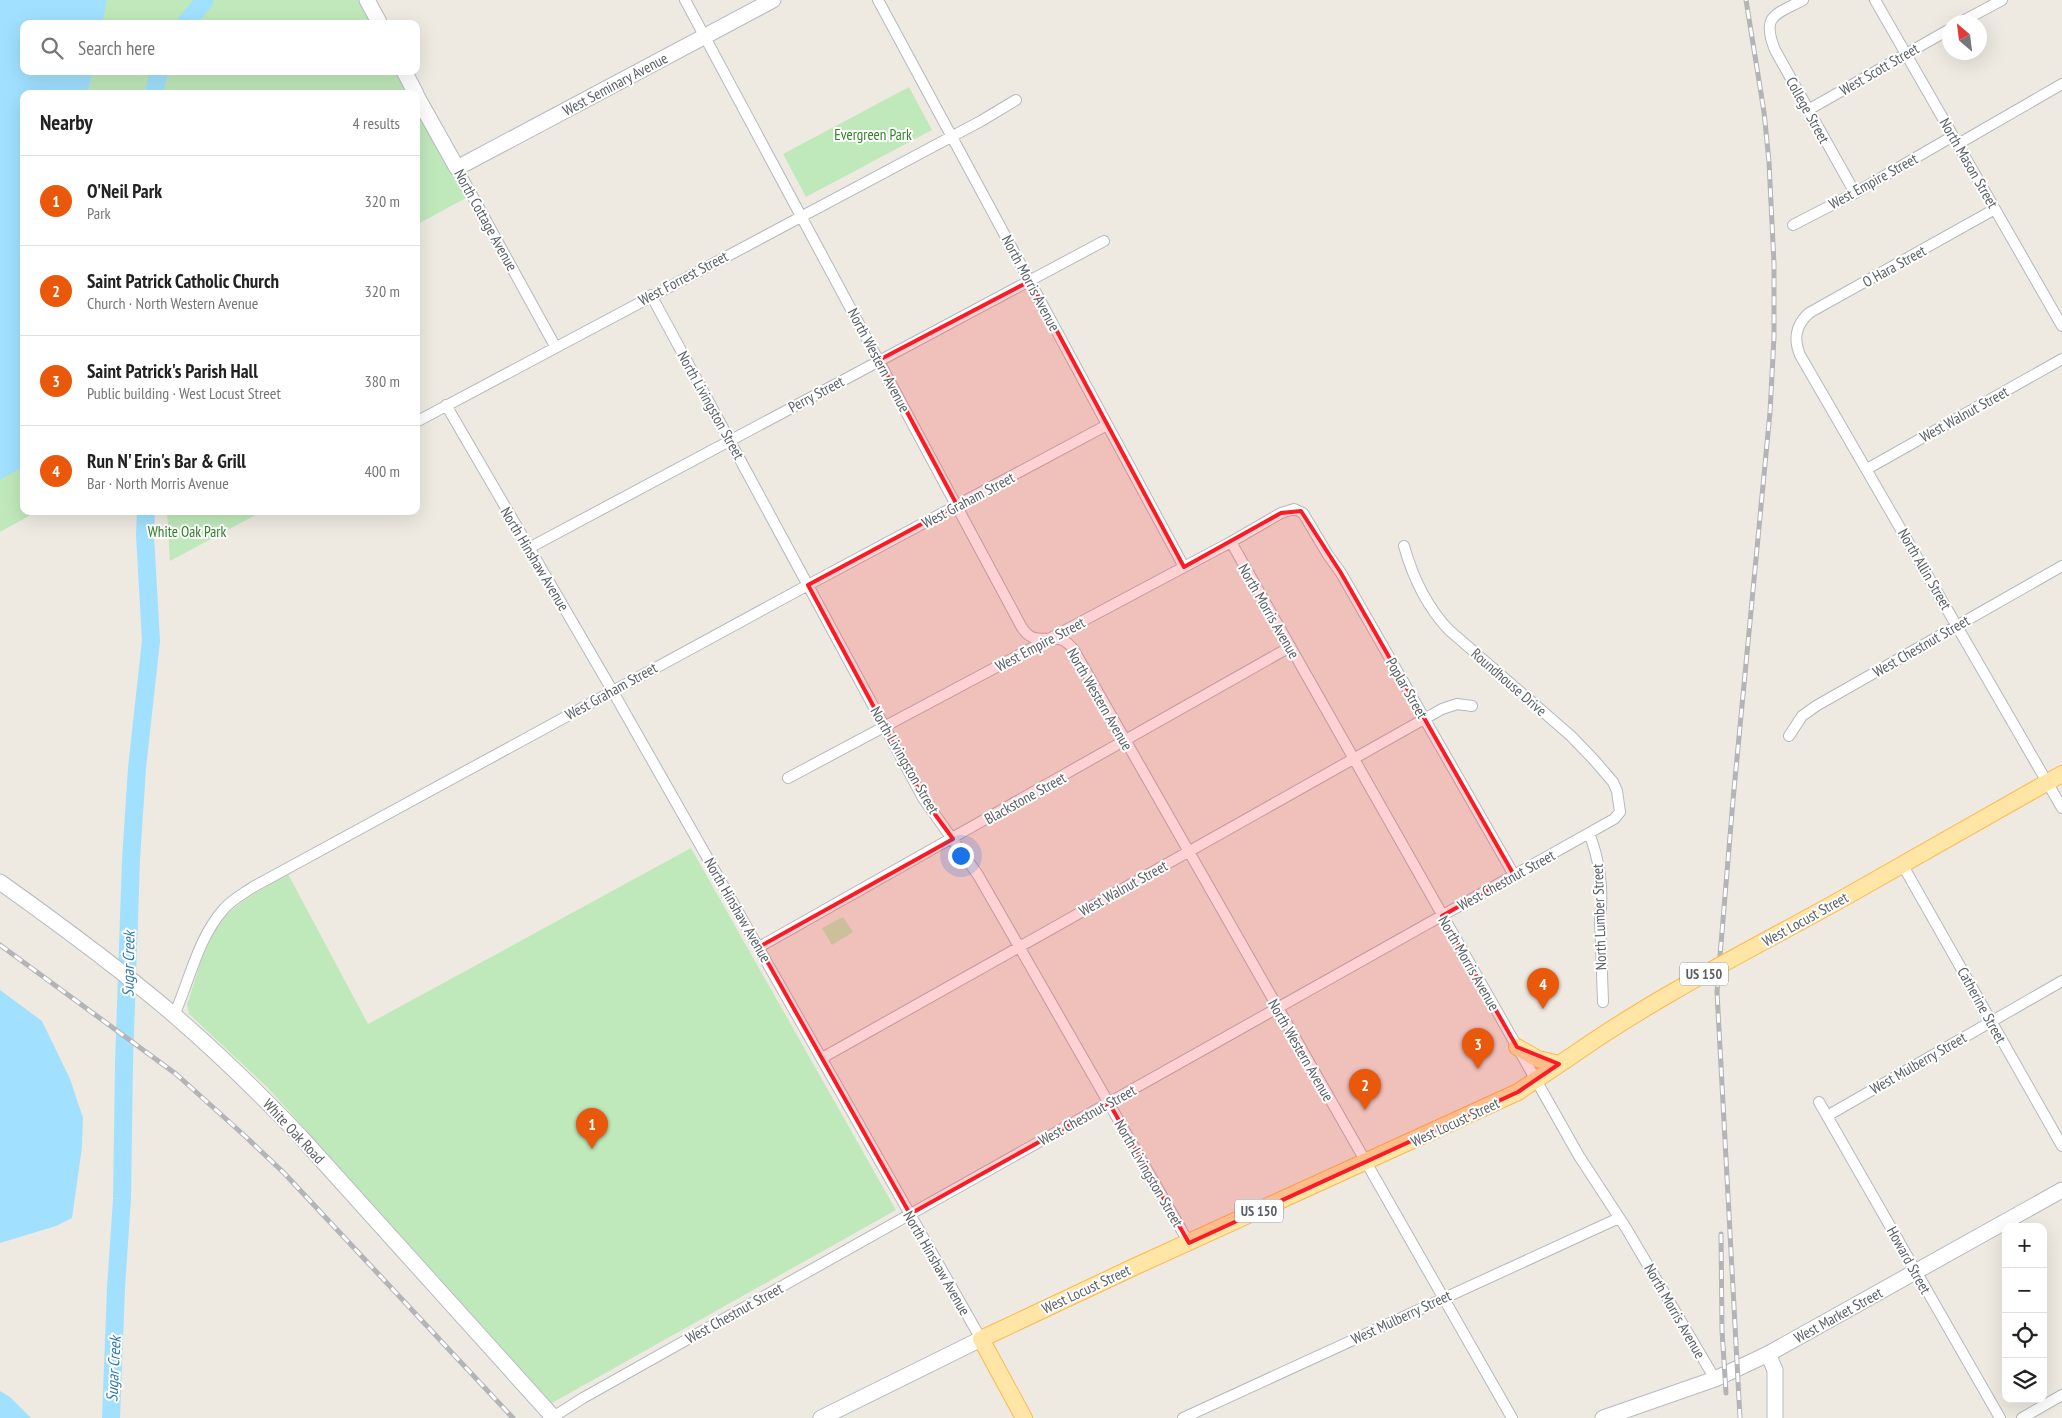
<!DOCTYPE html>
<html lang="en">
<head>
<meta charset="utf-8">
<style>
	body { margin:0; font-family:"PT Sans Narrow",sans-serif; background:#f2f2f2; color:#222 }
	.controls { position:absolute; right:15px; bottom:15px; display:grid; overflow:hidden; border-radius:10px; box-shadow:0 5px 20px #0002 }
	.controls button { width:45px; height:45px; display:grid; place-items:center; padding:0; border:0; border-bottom:1px solid #e0e0e0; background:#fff; color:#222; font:25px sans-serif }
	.compass { position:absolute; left:1942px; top:15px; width:45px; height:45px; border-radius:50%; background:#fff; box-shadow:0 5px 20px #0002; rotate:332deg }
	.you { position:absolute; left:960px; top:855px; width:18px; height:18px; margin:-12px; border:4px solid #fff; border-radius:50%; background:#1a73e8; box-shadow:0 0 0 8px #1a73e833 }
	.badge { display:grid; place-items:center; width:32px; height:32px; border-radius:50%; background:#ea580c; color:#fff; font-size:16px; font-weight:700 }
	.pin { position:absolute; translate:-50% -41px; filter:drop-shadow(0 1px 2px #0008) }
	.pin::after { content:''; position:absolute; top:26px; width:18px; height:15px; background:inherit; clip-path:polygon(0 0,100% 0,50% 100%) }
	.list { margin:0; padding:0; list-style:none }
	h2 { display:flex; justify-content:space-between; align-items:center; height:65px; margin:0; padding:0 20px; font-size:21px }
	h2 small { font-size:16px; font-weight:400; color:#767676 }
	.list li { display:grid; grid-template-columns:32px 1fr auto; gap:15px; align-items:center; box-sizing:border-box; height:90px; padding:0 20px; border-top:1px solid #e0e0e0 }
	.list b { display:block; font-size:19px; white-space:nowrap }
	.list p { margin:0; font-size:16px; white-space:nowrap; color:#767676 }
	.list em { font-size:16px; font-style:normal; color:#767676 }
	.icon { flex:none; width:28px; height:28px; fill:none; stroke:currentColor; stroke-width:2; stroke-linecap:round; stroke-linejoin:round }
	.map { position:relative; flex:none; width:2062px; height:1418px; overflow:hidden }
	.search { position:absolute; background:#fff; box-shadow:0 5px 20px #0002; left:20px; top:20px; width:400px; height:55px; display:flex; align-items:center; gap:12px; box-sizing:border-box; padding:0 18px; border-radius:10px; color:#767676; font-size:19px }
	.panel { position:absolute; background:#fff; box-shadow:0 5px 20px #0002; left:20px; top:90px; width:400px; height:425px; border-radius:10px }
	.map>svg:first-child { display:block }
	.green { fill:#c0e9bb }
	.water { fill:#a1e1ff }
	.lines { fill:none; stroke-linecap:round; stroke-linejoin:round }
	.river { stroke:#a1e1ff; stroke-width:18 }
	.street-casing { stroke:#b4b9bd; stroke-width:12 }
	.secondary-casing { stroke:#b5bac0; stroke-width:17 }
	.primary-casing { stroke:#ffb74a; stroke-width:18 }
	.street { stroke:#fff; stroke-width:10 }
	.secondary { stroke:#fff; stroke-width:15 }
	.primary { stroke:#ffe6a6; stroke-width:16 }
	.rail-casing { stroke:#b3b4b5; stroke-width:5 }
	.rail { stroke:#fff; stroke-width:3; stroke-dasharray:9; stroke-linecap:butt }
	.primary-bridge-casing { stroke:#ffb74a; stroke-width:18; stroke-linecap:butt }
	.primary-bridge { stroke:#ffe6a6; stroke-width:16 }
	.marked { fill:#fa1b24; fill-opacity:0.2; stroke:#fa1b24; stroke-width:4; stroke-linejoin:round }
	.labels { text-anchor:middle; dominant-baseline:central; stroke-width:4; stroke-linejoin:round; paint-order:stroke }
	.shield { fill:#fff; stroke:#8c8f92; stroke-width:1 }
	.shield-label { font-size:14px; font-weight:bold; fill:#5a5f64 }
	.street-label { font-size:15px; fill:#5a5f64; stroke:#fff }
	.park-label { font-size:15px; fill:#31822b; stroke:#fff }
	.water-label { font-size:16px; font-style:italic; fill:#2f79a8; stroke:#fff }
</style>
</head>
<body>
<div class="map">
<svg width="2062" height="1418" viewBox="0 0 2062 1418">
	<rect width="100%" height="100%" fill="#eeeae1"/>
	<path class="green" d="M 0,0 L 358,0 L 371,24 L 24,24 L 24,71 L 397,71 L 409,94 L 24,94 L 24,511 L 38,511 L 0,532 Z
		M 909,87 L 932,130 L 806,197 L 783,154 Z
		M 416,107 L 466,198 L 416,225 Z
		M 167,511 L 263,511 L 170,561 Z
		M 691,848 L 896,1210 L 552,1403 L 268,1088 L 189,1014 L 187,1005 C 197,976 204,940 225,917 C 239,901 269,885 288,874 L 368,1024 Z
		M 843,917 L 853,932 L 832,945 L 822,928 Z"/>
	<path class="water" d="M 0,0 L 107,0 L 102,24 L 24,24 L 24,71 L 93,71 L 87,94 L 24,94 L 24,466 L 0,480 Z
		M 0,990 L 42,1021 L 70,1079 L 83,1118 L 82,1147 L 72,1218 L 56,1226 L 0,1243 Z
		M 0,1391 L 10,1397 L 31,1418 L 0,1418 Z"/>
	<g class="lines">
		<path class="river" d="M 185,24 L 205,0
			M 154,94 L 159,71
			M 111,1418 L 116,1288 L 122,1199 L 124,1063 L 131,860 L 137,768 L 151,641 L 145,535 L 146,511"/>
		<g class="street-casing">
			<path id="street" d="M 685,0 L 1021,626 C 1037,654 1057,623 1075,652 L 1512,1418
				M 878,0 L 1184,567
				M 1803,0 C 1775,15 1761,15 1775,50 L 1855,193
				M 1875,0 L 2062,326
				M 1961,22 L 2002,0
				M 1808,110 L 1950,29
				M 1958,144 L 2062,84
				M 457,168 L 555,346
				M 1995,209 L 1809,313 C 1796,325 1793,338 1800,355 L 2062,808
				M 1793,225 L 1855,193 L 1953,136
				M 651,295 L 923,798 L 978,875 L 1189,1243
				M 446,405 L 612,690 L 981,1339
				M 416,422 L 981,121 L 1016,100
				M 1867,469 L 2062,359
				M 1231,542 L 1579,1156 L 1626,1228 L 1715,1379
				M 529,548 L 1104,241
				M 1789,736 L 1802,716 L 1816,706 L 2062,566
				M 788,778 L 1231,542 L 1281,513 L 1294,509 L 1303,513 L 1328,555 L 1341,573 L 1514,875
				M 1589,833 C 1599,858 1604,890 1600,917 L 1603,1002
				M 1902,864 L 2062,1146
				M 759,947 L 1290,647
				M 174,1015 C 190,980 197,940 223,910 C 231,900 243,894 253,887 L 808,585 L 1107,425
				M 822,1058 L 1442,709 L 1457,704 L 1472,706
				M 1819,1102 L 2000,1418
				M 1827,1116 L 2062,981
				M 553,1417 L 583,1398 L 1614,819 L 1620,812 L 1617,791 L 1613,782 L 1595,761 L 1571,736 L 1449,630 C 1426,606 1413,578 1404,546
				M 1183,1418 L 1619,1218
				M 2022,1418 L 2062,1395"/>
		</g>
		<g class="secondary-casing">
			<path id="secondary" d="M 367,0 L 380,24
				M 404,71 L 416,94
				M 416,95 L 457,168 L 773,0
				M 0,882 C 59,924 119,968 174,1015 C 218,1053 260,1094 300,1136 L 554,1418
				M 1768,1354 L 1775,1370 L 1775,1418
				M 821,1418 L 981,1339
				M 1603,1418 L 1715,1379 L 1768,1354 L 2062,1190"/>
		</g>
		<g class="primary-casing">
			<path id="primary" d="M 1840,900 L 2062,774
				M 1517,1047 L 1538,1059 L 1559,1064
				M 1024,1418 L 981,1339 L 1134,1267 L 1518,1092 L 1573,1055"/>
		</g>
		<use href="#street" class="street"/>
		<use href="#secondary" class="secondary"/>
		<use href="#primary" class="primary"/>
		<g class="rail-casing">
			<path id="rail" d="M 0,945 L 176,1074 L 246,1137 L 284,1173 L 513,1418
				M 1721,1234 L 1722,1330 L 1726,1393
				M 1740,1418 L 1717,992 L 1733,800 L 1770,412 L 1774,337 L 1774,264 L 1769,162 L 1764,112 L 1746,0"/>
		</g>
		<use href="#rail" class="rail"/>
		<g class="primary-bridge-casing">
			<path id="primary-bridge" d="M 1573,1055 C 1657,996 1750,950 1840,900"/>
		</g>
		<use href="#primary-bridge" class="primary-bridge"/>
	</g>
	<path class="marked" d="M 1030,281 L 1184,567 L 1281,513 L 1301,511 L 1341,573 L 1514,875 L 1442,916 L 1517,1047 L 1559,1064 L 1518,1092 L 1189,1243 L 1109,1103 L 910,1214 L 759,947 L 953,839 L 923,798 L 808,585 L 957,505 L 879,360 Z"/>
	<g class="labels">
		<g class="shield">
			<rect x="1680" y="962.5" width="48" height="23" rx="4"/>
			<rect x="1235" y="1199.5" width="48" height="23" rx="4"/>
		</g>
		<g class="shield-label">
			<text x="1704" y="974">US 150</text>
			<text x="1259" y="1211">US 150</text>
		</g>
		<g class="street-label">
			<text transform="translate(1879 69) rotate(-30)">West Scott Street</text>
			<text transform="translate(615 84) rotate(-28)">West Seminary Avenue</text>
			<text transform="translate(1808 110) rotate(61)">College Street</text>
			<text transform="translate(1969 163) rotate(60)">North Mason Street</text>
			<text transform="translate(1873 181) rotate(-29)">West Empire Street</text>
			<text transform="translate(486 220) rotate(61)">North Cottage Avenue</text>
			<text transform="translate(1894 266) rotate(-29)">O Hara Street</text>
			<text transform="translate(683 278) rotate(-28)">West Forrest Street</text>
			<text transform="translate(1031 283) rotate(62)">North Morris Avenue</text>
			<text transform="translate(879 360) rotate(62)">North Western Avenue</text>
			<text transform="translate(816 394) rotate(-28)">Perry Street</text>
			<text transform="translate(711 405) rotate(61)">North Livingston Street</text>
			<text transform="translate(1964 414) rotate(-29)">West Walnut Street</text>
			<text transform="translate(968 500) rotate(-28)">West Graham Street</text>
			<text transform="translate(535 559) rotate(59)">North Hinshaw Avenue</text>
			<text transform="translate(1925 569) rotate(60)">North Allin Street</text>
			<text transform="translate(1269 611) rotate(60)">North Morris Avenue</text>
			<text transform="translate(1040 644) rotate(-28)">West Empire Street</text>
			<text transform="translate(1921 646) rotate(-30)">West Chestnut Street</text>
			<text transform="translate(1509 682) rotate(41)">Roundhouse Drive</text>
			<text transform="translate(1407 688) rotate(60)">Poplar Street</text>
			<text transform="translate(611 691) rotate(-29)">West Graham Street</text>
			<text transform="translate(1100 699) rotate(60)">North Western Avenue</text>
			<text transform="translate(905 760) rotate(60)">North Livingston Street</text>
			<text transform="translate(1025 798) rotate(-29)">Blackstone Street</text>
			<text transform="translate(1506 880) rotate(-29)">West Chestnut Street</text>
			<text transform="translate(1123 888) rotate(-29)">West Walnut Street</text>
			<text transform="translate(738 910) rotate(60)">North Hinshaw Avenue</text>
			<text transform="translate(1599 917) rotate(-92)">North Lumber Street</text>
			<text transform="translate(1805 919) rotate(-29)">West Locust Street</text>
			<text transform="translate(1469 963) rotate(60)">North Morris Avenue</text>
			<text transform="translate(1982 1005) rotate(61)">Catherine Street</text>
			<text transform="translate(1301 1050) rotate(60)">North Western Avenue</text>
			<text transform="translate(1918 1063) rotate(-30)">West Mulberry Street</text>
			<text transform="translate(1087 1115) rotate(-29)">West Chestnut Street</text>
			<text transform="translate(1455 1122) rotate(-25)">West Locust Street</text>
			<text transform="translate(294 1131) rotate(47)">White Oak Road</text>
			<text transform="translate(1149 1173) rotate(60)">North Livingston Street</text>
			<text transform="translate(1909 1260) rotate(61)">Howard Street</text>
			<text transform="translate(937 1263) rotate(60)">North Hinshaw Avenue</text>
			<text transform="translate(1086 1289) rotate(-25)">West Locust Street</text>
			<text transform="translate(1675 1311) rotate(60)">North Morris Avenue</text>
			<text transform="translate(734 1313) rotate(-29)">West Chestnut Street</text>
			<text transform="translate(1838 1315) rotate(-29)">West Market Street</text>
			<text transform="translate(1401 1317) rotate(-25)">West Mulberry Street</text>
		</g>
		<g class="park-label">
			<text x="873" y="134">Evergreen Park</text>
			<text x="187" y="531">White Oak Park</text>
		</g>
		<g class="water-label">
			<text transform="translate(128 964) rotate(-89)">Sugar Creek</text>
			<text transform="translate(113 1369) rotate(-87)">Sugar Creek</text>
		</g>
	</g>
</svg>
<div class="controls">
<button>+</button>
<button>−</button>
<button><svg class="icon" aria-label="locate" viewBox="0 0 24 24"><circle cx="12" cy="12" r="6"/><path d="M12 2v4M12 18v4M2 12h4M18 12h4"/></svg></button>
<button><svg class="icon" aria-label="layers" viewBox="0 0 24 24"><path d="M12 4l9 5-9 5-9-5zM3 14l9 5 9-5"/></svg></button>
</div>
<svg class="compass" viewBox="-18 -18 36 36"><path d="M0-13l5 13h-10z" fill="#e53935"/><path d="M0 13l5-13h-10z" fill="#767676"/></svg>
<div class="you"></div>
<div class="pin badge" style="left:592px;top:1149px">1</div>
<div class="pin badge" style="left:1365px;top:1110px">2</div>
<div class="pin badge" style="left:1478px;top:1069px">3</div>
<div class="pin badge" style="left:1543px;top:1009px">4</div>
<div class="search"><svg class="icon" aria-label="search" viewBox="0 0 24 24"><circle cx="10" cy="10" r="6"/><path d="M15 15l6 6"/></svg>Search here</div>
<section class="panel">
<h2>Nearby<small>4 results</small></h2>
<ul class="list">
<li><span class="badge">1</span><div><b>O'Neil Park</b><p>Park</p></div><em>320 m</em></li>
<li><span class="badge">2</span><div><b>Saint Patrick Catholic Church</b><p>Church · North Western Avenue</p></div><em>320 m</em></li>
<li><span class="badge">3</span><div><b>Saint Patrick's Parish Hall</b><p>Public building · West Locust Street</p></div><em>380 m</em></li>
<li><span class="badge">4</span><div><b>Run N' Erin's Bar &amp; Grill</b><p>Bar · North Morris Avenue</p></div><em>400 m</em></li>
</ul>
</section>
</div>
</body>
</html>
